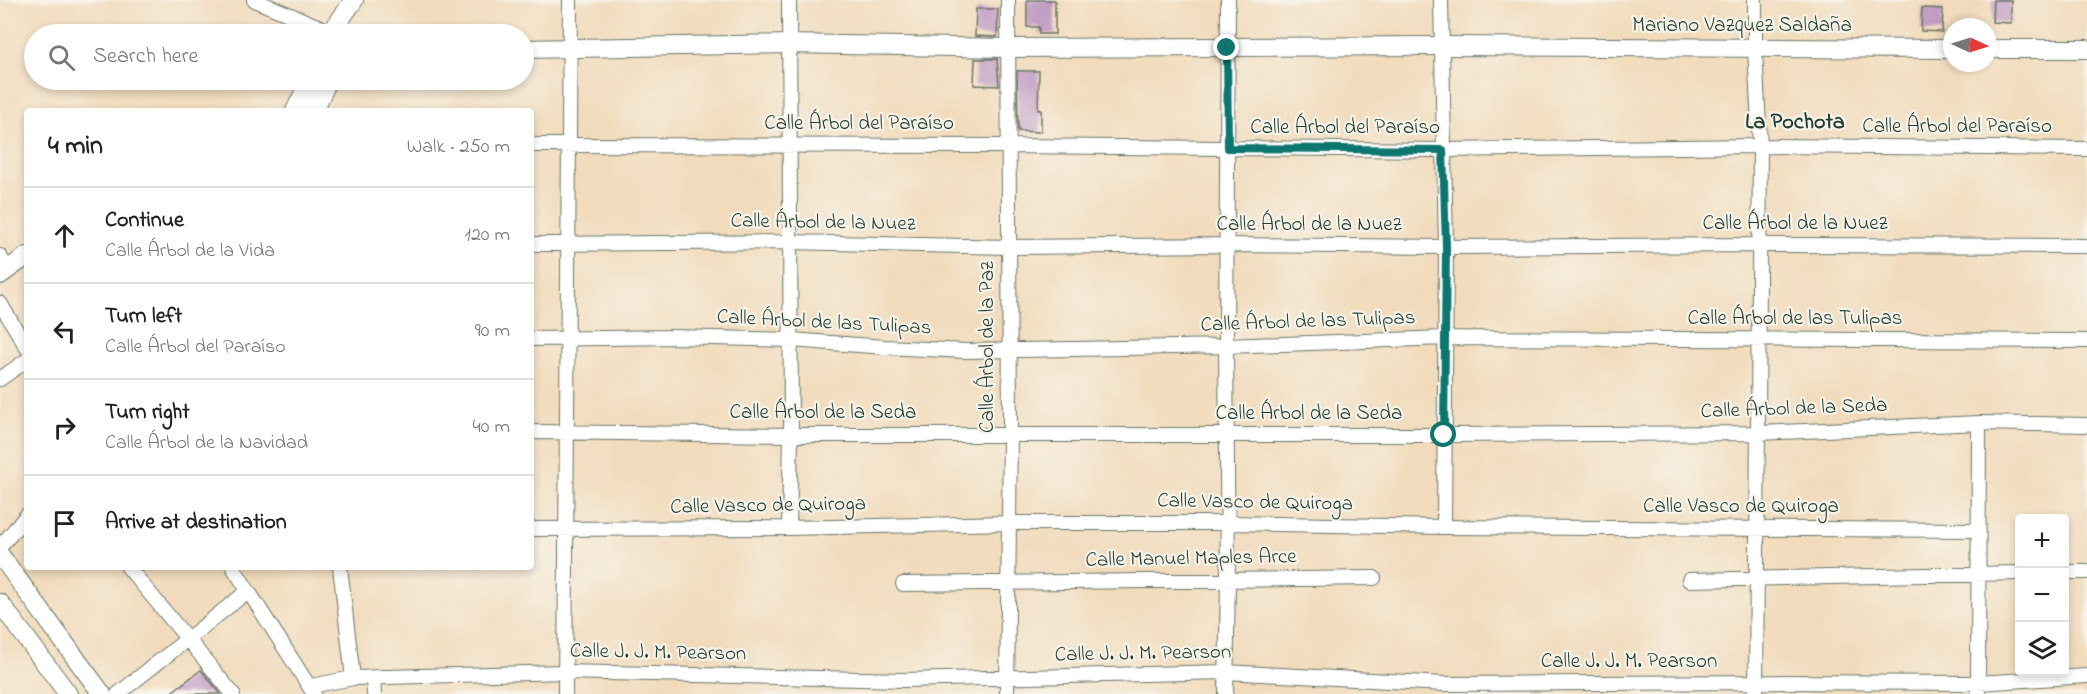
<!DOCTYPE html>
<html lang="en">
<head>
<meta charset="utf-8">
<style>
	body { margin:0; font-family:"Indie Flower",sans-serif; background:#f6f6f6; color:#222 }
	.controls { position:absolute; right:18px; bottom:18px; display:grid; overflow:hidden; border-radius:6px; box-shadow:0 3px 9px #0003 }
	.controls button { width:54px; height:54px; display:grid; place-items:center; padding:0; border:0; border-bottom:2px solid #e0e0e0; background:#fff; color:#222; font:30px sans-serif }
	.compass { position:absolute; left:1943px; top:18px; width:54px; height:54px; border-radius:50%; background:#fff; box-shadow:0 3px 9px #0003; rotate:94deg }
	.stop { position:absolute; width:18px; height:18px; margin:-14px; border:4px solid #0f766e; border-radius:50%; background:#fff }
	.stop.end { background:#0f766e; border-color:#fff; box-shadow:0 2px 6px #0008 }
	.list { margin:0; padding:0; list-style:none }
	h2 { display:flex; justify-content:space-between; align-items:center; height:78px; margin:0; padding:0 24px; font-size:26px }
	h2 small { font-size:20px; font-weight:400; color:#767676 }
	.list li { display:grid; grid-template-columns:39px 1fr auto; gap:18px; align-items:center; box-sizing:border-box; height:96px; padding:0 24px; border-top:2px solid #e0e0e0 }
	.list b { display:block; font-size:22px; white-space:nowrap }
	.list p { margin:0; font-size:20px; white-space:nowrap; color:#767676 }
	.list em { font-size:20px; font-style:normal; color:#767676 }
	.icon { flex:none; width:33px; height:33px; fill:none; stroke:currentColor; stroke-width:2; stroke-linecap:round; stroke-linejoin:round }
	.map { position:relative; flex:none; width:2087px; height:694px; overflow:hidden }
	.search { position:absolute; background:#fff; box-shadow:0 3px 9px #0003; left:24px; top:24px; width:510px; height:66px; display:flex; align-items:center; gap:15px; box-sizing:border-box; padding:0 21px; border-radius:33px; color:#767676; font-size:22px }
	.panel { position:absolute; background:#fff; box-shadow:0 3px 9px #0003; left:24px; top:108px; width:510px; height:462px; border-radius:6px }
	.map>svg:first-child { display:block }
	.building { fill:#bf9ac2 }
	.lines { fill:none; stroke-linecap:round; stroke-linejoin:round }
	.street-casing { stroke:#687464; stroke-width:16 }
	.secondary-casing { stroke:#687464; stroke-width:20 }
	.street { stroke:#fff; stroke-width:14 }
	.secondary { stroke:#fff; stroke-width:18 }
	.route { stroke:#0f766e; stroke-width:8 }
	.labels { text-anchor:middle; dominant-baseline:central; stroke-width:4.5; stroke-linejoin:round; paint-order:stroke }
	.street-label { font-size:21px; fill:#1f3d34; stroke:#f7f3e8 }
	.neighbourhood-label { font-size:22px; font-weight:bold; fill:#1f3d34; stroke:#f7f3e8 }
</style>
</head>
<body>
<div class="map">
<svg width="2087" height="694" viewBox="0 0 2087 694">
	<rect width="100%" height="100%" fill="#f7f3e8"/>
	<filter id="ink" filterUnits="userSpaceOnUse"><feTurbulence type="fractalNoise" baseFrequency=".0167" numOctaves="2"/><feDisplacementMap in="SourceGraphic" scale="12" xChannelSelector="R" yChannelSelector="G"/><feConvolveMatrix kernelMatrix="1 2 1 2 8 2 1 2 1" color-interpolation-filters="sRGB"/></filter>
	<filter id="wash" filterUnits="userSpaceOnUse"><feTurbulence type="fractalNoise" baseFrequency=".008" numOctaves="4" result="noise"/><feDisplacementMap in="SourceGraphic" scale="24" xChannelSelector="R" yChannelSelector="G"/><feGaussianBlur stdDeviation="1.35" result="paint"/><feColorMatrix in="noise" values="0 0 0 0 0 0 0 0 0 0 0 0 0 0 0 0 0 1.4 0 .05"/><feComposite in="paint" operator="in"/></filter>
	<g filter="url(#wash)">
		<rect width="100%" height="100%" fill="#f1dbbc"/>
		<g id="blocks">
			<path class="building" d="M 1027,0 L 1055,0 L 1055,34 L 1039,34 L 1039,27 L 1027,27 Z
				M 1993,0 L 2011,0 L 2011,23 L 1992,22 Z
				M 1922,8 L 1943,9 L 1942,32 L 1921,31 Z
				M 976,9 L 998,9 L 997,37 L 975,36 Z
				M 975,59 L 997,59 L 999,86 L 974,85 Z
				M 1017,71 L 1039,71 L 1038,110 L 1041,110 L 1041,132 L 1018,131 Z
				M 201,670 L 221,694 L 169,694 Z"/>
		</g>
	</g>
	<g filter="url(#ink)">
		<use href="#blocks" fill-opacity="0" stroke="#687464" stroke-width="1.5"/>
		<g class="lines">
			<g class="street-casing">
				<path id="street" d="M 254,0 L 332,32
					M 1441,0 L 1446,247 L 1444,527
					M 1755,0 L 1755,49 L 1760,146 L 1756,694
					M 531,145 L 1008,146 L 1443,150 L 1760,146 L 2087,149
					M 531,244 L 789,242 L 1009,247 L 1228,245 L 1446,247 L 1758,245 L 2087,246
					M 0,256 L 7,269
					M 0,303 L 27,348
					M 531,339 L 676,337 L 791,340 L 885,347 L 966,351 L 1226,346 L 1445,338 L 2087,341
					M 0,379 L 27,360
					M 531,432 L 791,435 L 1444,435 L 1759,433 L 1979,423 L 2087,425
					M 789,528 L 791,435 L 789,0
					M 531,529 L 789,528 L 1008,523 L 1228,523 L 1444,527 L 1978,530
					M 0,547 L 27,515
					M 128,567 L 233,694
					M 233,567 L 314,694
					M 340,567 L 353,678
					M 2064,572 L 2087,572
					M 1689,580 L 2020,573
					M 903,584 L 1374,578
					M 373,678 L 374,694
					M 311,686 L 353,678 L 565,672 L 904,680 L 1226,672 L 1444,684 L 1756,682 L 1978,683 L 2087,676
					M 118,694 L 248,591
					M 565,694 L 570,0
					M 1007,694 L 1010,434 L 1008,0
					M 1226,694 L 1228,580 L 1226,346 L 1228,0
					M 1978,694 L 1979,423"/>
			</g>
			<g class="secondary-casing">
				<path id="secondary" d="M 330,34 L 354,0
					M 524,49 L 789,44 L 1008,48 L 1441,46 L 1952,49
					M 1988,49 L 2087,49
					M 295,111 L 310,80
					M 314,111 L 328,80
					M 0,275 L 27,256
					M 0,555 L 102,694
					M 0,603 L 68,694"/>
			</g>
			<use href="#street" class="street"/>
			<use href="#secondary" class="secondary"/>
		</g>
	</g>
	<g class="lines" filter="url(#ink)">
		<path class="route" d="M 1227,48 L 1228,148 L 1443,150 L 1446,247 L 1444,435"/>
	</g>
	<g class="labels">
		<g class="street-label">
			<text x="1742" y="26">Mariano Vazquez Saldaña</text>
			<text x="859" y="124">Calle Árbol del Paraíso</text>
			<text x="1957" y="127">Calle Árbol del Paraíso</text>
			<text x="1345" y="128">Calle Árbol del Paraíso</text>
			<text transform="translate(823 223) rotate(1)">Calle Árbol de la Nuez</text>
			<text x="1795" y="224">Calle Árbol de la Nuez</text>
			<text x="1309" y="225">Calle Árbol de la Nuez</text>
			<text x="1795" y="319">Calle Árbol de las Tulipas</text>
			<text transform="translate(1308 322) rotate(-2)">Calle Árbol de las Tulipas</text>
			<text transform="translate(824 323) rotate(3)">Calle Árbol de las Tulipas</text>
			<text transform="translate(988 347) rotate(-90)">Calle Árbol de la Paz</text>
			<text transform="translate(1794 409) rotate(-2)">Calle Árbol de la Seda</text>
			<text x="823" y="413">Calle Árbol de la Seda</text>
			<text x="1309" y="414">Calle Árbol de la Seda</text>
			<text transform="translate(1255 503) rotate(1)">Calle Vasco de Quiroga</text>
			<text transform="translate(768 506) rotate(-1)">Calle Vasco de Quiroga</text>
			<text x="1741" y="507">Calle Vasco de Quiroga</text>
			<text transform="translate(1191 559) rotate(-1)">Calle Manuel Maples Arce</text>
			<text transform="translate(658 653) rotate(1)">Calle J. J. M. Pearson</text>
			<text transform="translate(1143 654) rotate(-1)">Calle J. J. M. Pearson</text>
			<text x="1629" y="662">Calle J. J. M. Pearson</text>
		</g>
		<g class="neighbourhood-label">
			<text x="1795" y="123">La Pochota</text>
		</g>
	</g>
</svg>
<div class="controls">
<button>+</button>
<button>−</button>
<button><svg class="icon" aria-label="layers" viewBox="0 0 24 24"><path d="M12 4l9 5-9 5-9-5zM3 14l9 5 9-5"/></svg></button>
</div>
<svg class="compass" viewBox="-18 -18 36 36"><path d="M0-13l5 13h-10z" fill="#e53935"/><path d="M0 13l5-13h-10z" fill="#767676"/></svg>
<div class="stop" style="left:1444px;top:435px"></div>
<div class="stop end" style="left:1227px;top:48px"></div>
<div class="search"><svg class="icon" aria-label="search" viewBox="0 0 24 24"><circle cx="10" cy="10" r="6"/><path d="M15 15l6 6"/></svg>Search here</div>
<section class="panel">
<h2>4 min<small>Walk · 250 m</small></h2>
<ul class="list">
<li><svg class="icon" aria-label="ahead" viewBox="0 0 24 24"><path d="M12 20V5M6 11l6-6 6 6"/></svg><div><b>Continue</b><p>Calle Árbol de la Vida</p></div><em>120 m</em></li>
<li><svg class="icon" aria-label="left" viewBox="0 0 24 24"><path d="M17 20v-9H6M10 6l-5 5 5 5"/></svg><div><b>Turn left</b><p>Calle Árbol del Paraíso</p></div><em>90 m</em></li>
<li><svg class="icon" aria-label="right" viewBox="0 0 24 24"><path d="M7 20v-9h11M14 6l5 5-5 5"/></svg><div><b>Turn right</b><p>Calle Árbol de la Navidad</p></div><em>40 m</em></li>
<li><svg class="icon" aria-label="arrive" viewBox="0 0 24 24"><path d="M6 21V4h12l-3 4 3 4H6"/></svg><div><b>Arrive at destination</b></div></li>
</ul>
</section>
</div>
</body>
</html>
